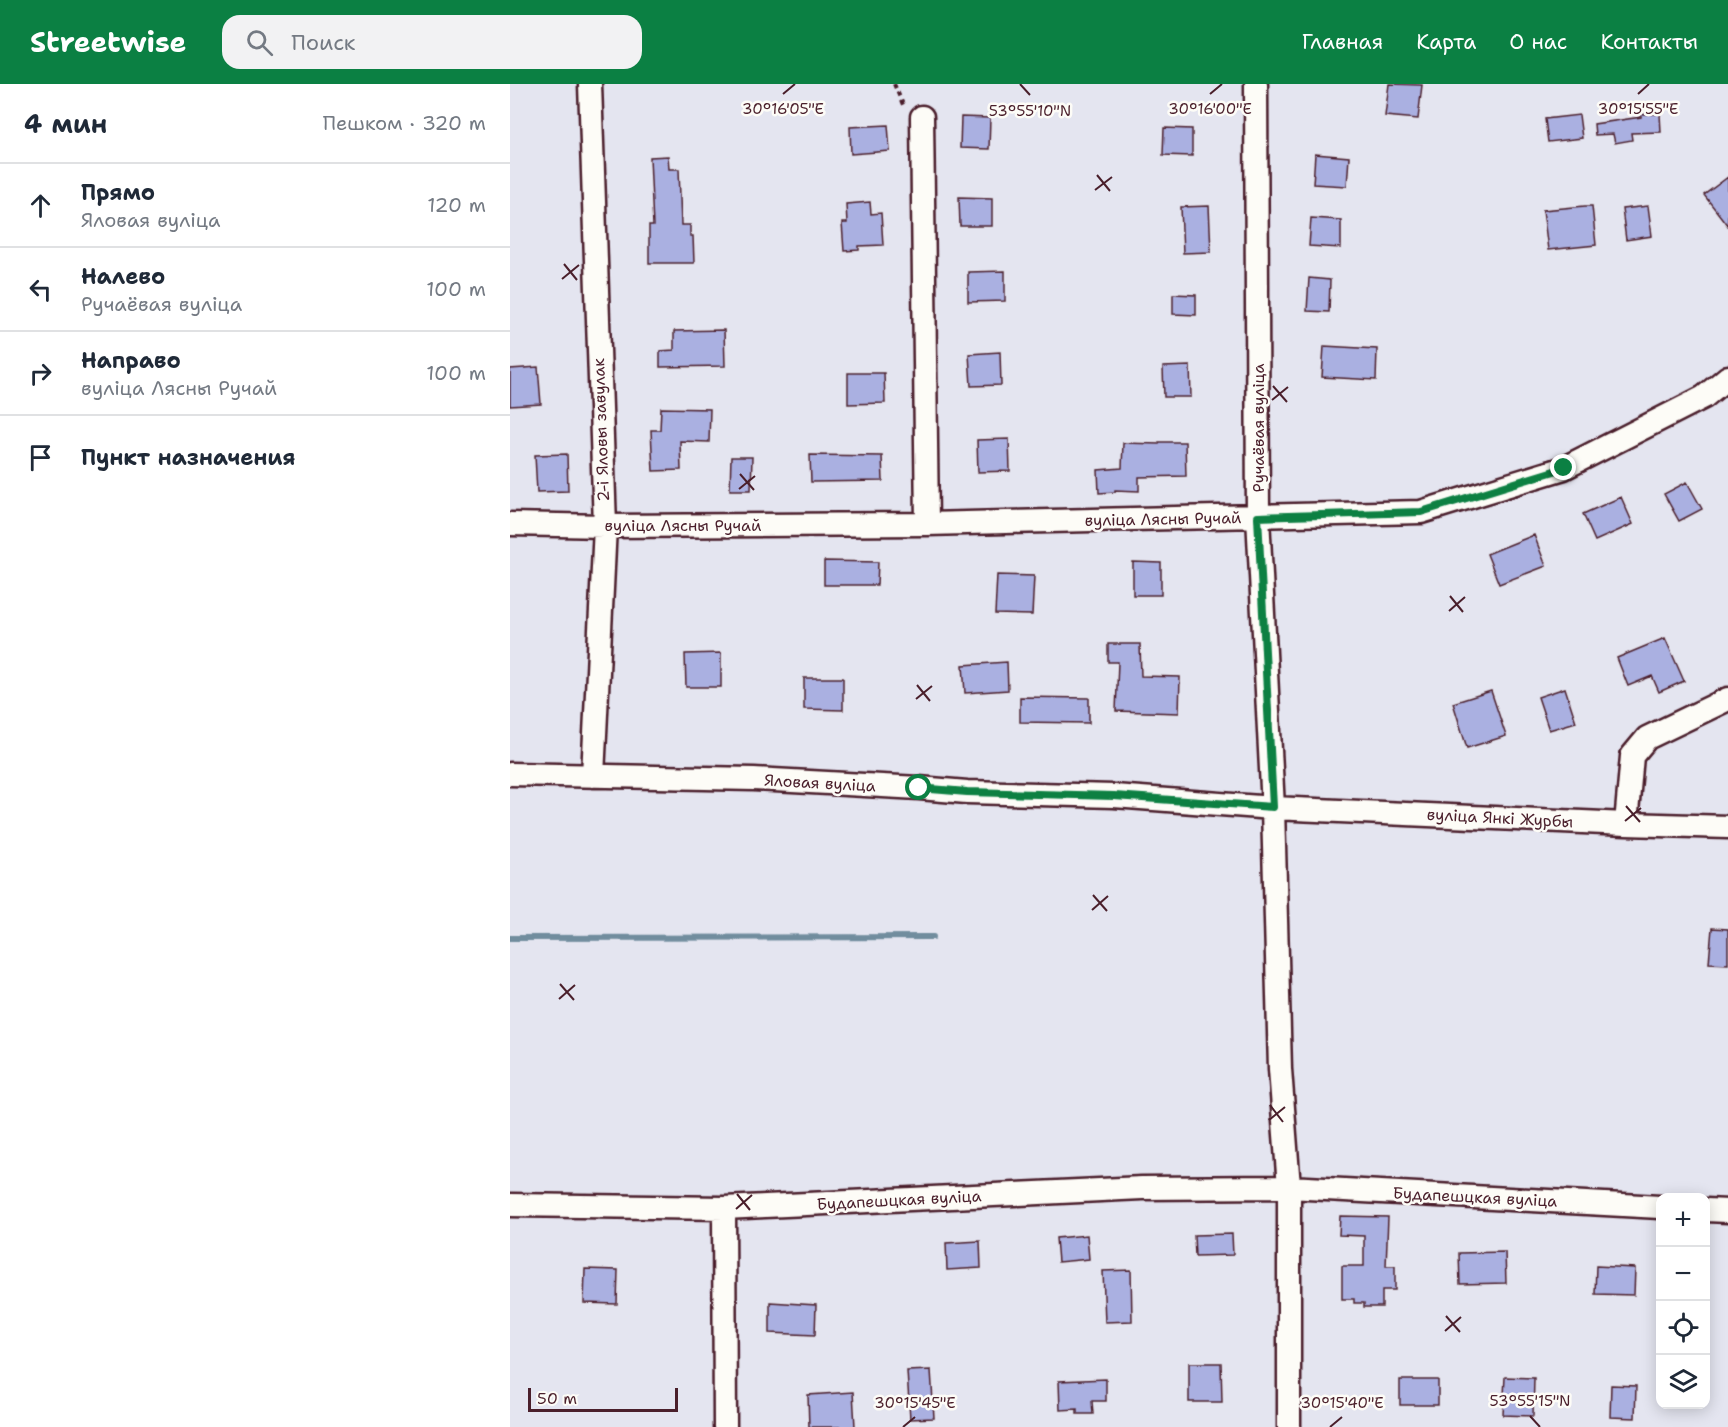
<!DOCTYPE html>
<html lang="ru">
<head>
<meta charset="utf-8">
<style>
	body { margin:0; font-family:"Shantell Sans",sans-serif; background:#f2f2f3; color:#1f2937 }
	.controls { position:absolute; right:18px; bottom:18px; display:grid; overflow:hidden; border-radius:12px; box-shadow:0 3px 15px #0003 }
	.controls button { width:54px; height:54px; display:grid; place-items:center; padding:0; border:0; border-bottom:2px solid #e0e1e3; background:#fff; color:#1f2937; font:30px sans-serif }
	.scale { position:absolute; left:18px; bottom:15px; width:150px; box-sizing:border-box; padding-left:6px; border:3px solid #4a1f2b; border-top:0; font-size:16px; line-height:21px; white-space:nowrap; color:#4a1f2b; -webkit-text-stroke:4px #fdfcf7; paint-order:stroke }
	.stop { position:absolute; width:18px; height:18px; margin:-14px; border:4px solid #0b8043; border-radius:50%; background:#fff }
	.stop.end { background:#0b8043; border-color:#fff; box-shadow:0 2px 6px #0008 }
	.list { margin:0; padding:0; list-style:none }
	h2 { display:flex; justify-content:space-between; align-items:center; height:78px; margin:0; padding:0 24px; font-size:26px }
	h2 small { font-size:20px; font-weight:400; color:#747a83 }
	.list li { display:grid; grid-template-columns:39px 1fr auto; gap:18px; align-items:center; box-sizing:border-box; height:84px; padding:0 24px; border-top:2px solid #e0e1e3 }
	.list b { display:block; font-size:22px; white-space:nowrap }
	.list p { margin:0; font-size:20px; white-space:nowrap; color:#747a83 }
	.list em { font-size:20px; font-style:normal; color:#747a83 }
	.icon { flex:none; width:33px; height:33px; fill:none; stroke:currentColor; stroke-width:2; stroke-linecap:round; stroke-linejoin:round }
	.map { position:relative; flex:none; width:1218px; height:1343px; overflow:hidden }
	header { display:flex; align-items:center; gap:36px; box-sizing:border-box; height:84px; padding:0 30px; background:#0b8043; color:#fff }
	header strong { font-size:28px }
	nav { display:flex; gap:33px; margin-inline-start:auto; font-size:21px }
	.search { width:420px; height:54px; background:#f2f2f3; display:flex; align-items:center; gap:15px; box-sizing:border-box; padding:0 21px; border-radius:18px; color:#747a83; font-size:22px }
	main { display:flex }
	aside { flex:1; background:#fff }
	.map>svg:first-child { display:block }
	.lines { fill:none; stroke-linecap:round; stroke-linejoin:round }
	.stream { stroke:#718d9e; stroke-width:6 }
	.building { fill:#aab0e1; stroke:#4a1f2b; stroke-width:1.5 }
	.minor-casing { stroke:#4a1f2b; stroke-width:27 }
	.path { stroke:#4a1f2b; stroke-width:4; stroke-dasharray:4.5 4.5; stroke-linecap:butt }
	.minor { stroke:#fdfcf7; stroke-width:22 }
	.route { stroke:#0b8043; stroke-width:8 }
	.ticks { fill:none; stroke:#4a1f2b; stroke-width:2 }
	.labels { text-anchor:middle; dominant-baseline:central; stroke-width:5; stroke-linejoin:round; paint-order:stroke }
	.street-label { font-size:16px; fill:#4a1f2b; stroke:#fdfcf7 }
	.ticks-label { font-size:15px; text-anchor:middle; fill:#4a1f2b; stroke:#fdfcf7; stroke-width:5; stroke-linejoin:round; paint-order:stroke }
</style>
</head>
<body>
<header>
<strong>Streetwise</strong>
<div class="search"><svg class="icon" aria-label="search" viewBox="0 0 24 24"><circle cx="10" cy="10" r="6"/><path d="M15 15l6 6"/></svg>Поиск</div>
<nav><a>Главная</a><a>Карта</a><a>О нас</a><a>Контакты</a></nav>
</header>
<main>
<aside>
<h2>4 мин<small>Пешком · 320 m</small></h2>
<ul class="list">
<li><svg class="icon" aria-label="ahead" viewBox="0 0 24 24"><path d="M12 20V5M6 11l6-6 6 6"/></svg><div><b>Прямо</b><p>Яловая вуліца</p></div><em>120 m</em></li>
<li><svg class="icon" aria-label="left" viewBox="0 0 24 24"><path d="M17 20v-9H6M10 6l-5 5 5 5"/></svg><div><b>Налево</b><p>Ручаёвая вуліца</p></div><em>100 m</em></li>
<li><svg class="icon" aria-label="right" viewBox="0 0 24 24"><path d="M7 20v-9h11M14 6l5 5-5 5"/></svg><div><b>Направо</b><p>вуліца Лясны Ручай</p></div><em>100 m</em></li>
<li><svg class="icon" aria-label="arrive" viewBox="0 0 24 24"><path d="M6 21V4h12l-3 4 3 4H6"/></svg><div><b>Пункт назначения</b></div></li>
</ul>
</aside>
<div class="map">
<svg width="1218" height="1343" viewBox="0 0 1218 1343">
	<rect width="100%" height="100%" fill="#e4e5f0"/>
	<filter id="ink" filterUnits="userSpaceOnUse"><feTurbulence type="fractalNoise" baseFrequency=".0167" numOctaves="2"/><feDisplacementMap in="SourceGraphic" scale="12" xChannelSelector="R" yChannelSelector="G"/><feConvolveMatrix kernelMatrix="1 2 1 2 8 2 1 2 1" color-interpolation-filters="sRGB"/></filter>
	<g filter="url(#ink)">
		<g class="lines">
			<path class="stream" d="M 0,854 L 423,853"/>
		</g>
		<path class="building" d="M 879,0 L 912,1 L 908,35 L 875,32 Z
			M 1131,30 L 1150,30 L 1151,48 L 1121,49 L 1122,56 L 1105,59 L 1103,50 L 1085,51 L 1084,40 L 1131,33 Z
			M 1069,31 L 1072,54 L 1038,58 L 1035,35 Z
			M 451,33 L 480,34 L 479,65 L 450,64 Z
			M 378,41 L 380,67 L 341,70 L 340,43 Z
			M 654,44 L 682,45 L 682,72 L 653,71 Z
			M 805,70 L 839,73 L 837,102 L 803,100 Z
			M 158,72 L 159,85 L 169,85 L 171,141 L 180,141 L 180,152 L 183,152 L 184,179 L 139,179 L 139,142 L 143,142 L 140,73 Z
			M 1218,93 L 1218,142 L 1194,111 Z
			M 449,113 L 482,114 L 482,142 L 450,142 Z
			M 360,118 L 361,130 L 371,129 L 373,161 L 349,162 L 349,166 L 334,167 L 332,139 L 337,139 L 336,120 Z
			M 699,122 L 701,168 L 673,169 L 671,123 Z
			M 1075,122 L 1082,122 L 1086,161 L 1038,166 L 1033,126 Z
			M 1138,122 L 1142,152 L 1116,156 L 1112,125 Z
			M 801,134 L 831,136 L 831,164 L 799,162 Z
			M 495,187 L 495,217 L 458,218 L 458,188 Z
			M 799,194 L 820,196 L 819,228 L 797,227 Z
			M 663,210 L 686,211 L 686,231 L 663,230 Z
			M 214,246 L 215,282 L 150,283 L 150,267 L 164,266 L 164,247 Z
			M 814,262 L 867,265 L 866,296 L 812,293 Z
			M 490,268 L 491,301 L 461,302 L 459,270 Z
			M 680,282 L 681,313 L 654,313 L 653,283 Z
			M 28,283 L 31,320 L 0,322 L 0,285 Z
			M 338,289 L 374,289 L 375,319 L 338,320 Z
			M 151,324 L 200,325 L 199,358 L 170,357 L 171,386 L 143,387 L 141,346 L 150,346 Z
			M 499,355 L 500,387 L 468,388 L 467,356 Z
			M 649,358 L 675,358 L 676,392 L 629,393 L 629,407 L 605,406 L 605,408 L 589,409 L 588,386 L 612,384 L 613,359 L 649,360 Z
			M 57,370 L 58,407 L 27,408 L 25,371 Z
			M 300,371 L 372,372 L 373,397 L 301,398 Z
			M 221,373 L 242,373 L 241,406 L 220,406 Z
			M 1177,398 L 1192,425 L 1169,437 L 1154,410 Z
			M 1111,413 L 1123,440 L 1085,457 L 1073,430 Z
			M 1024,451 L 1036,482 L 989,500 L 977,470 Z
			M 314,477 L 368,478 L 367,501 L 314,501 Z
			M 623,478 L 651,479 L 651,511 L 623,511 Z
			M 487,491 L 524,492 L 522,531 L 485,530 Z
			M 1155,554 L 1174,597 L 1149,608 L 1142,592 L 1118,602 L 1107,574 Z
			M 598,560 L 630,560 L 631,592 L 670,593 L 669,629 L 606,627 L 608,578 L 598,578 Z
			M 211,569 L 211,603 L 176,603 L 175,570 Z
			M 497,578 L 498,606 L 455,609 L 453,581 Z
			M 294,594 L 333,594 L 333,626 L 294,625 Z
			M 1055,604 L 1066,638 L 1039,646 L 1028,613 Z
			M 981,607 L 996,652 L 957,664 L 943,619 Z
			M 510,613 L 579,614 L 579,639 L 510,638 Z
			M 1202,844 L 1218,845 L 1218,880 L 1199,879 Z
			M 830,1132 L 878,1133 L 876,1182 L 885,1182 L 885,1206 L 872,1206 L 872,1223 L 854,1223 L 854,1219 L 844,1219 L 844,1215 L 832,1215 L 832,1182 L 854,1182 L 854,1152 L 829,1151 Z
			M 722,1150 L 723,1171 L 685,1172 L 684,1151 Z
			M 577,1151 L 579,1175 L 548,1178 L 546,1154 Z
			M 470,1157 L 471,1184 L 437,1186 L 436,1159 Z
			M 995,1168 L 996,1199 L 950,1200 L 949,1169 Z
			M 1086,1182 L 1125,1184 L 1124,1211 L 1085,1210 Z
			M 75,1185 L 108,1186 L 107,1220 L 74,1219 Z
			M 621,1186 L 622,1237 L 595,1238 L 593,1187 Z
			M 260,1218 L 306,1221 L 305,1251 L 260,1249 Z
			M 679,1279 L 711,1279 L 712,1318 L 679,1318 Z
			M 421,1286 L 424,1334 L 400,1335 L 397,1287 Z
			M 995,1293 L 1024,1294 L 1023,1332 L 993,1331 Z
			M 596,1295 L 596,1317 L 582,1317 L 583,1330 L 567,1330 L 567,1325 L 550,1326 L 549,1297 Z
			M 890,1296 L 928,1296 L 928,1321 L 890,1321 Z
			M 1101,1301 L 1126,1302 L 1125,1334 L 1100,1333 Z
			M 343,1308 L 345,1343 L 299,1343 L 298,1311 Z"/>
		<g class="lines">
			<g class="minor-casing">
				<path id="minor" d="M 80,0 L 95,442 L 83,692
					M 746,0 L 748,433 L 763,724 L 770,985 L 779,1103 L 779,1343
					M 412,33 L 417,440
					M 0,440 L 95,442 L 417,440 L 911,428 L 1054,384 L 1194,313 L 1218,293
					M 0,690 L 244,695 L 409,704 L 457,708 L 604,712 L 763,724 L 1116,740 L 1218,743
					M 1116,740 L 1122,672 L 1137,654 L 1218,615
					M 0,1121 L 214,1124 L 632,1104 L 779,1103 L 1150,1123
					M 214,1124 L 215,1343
					M 1196,1126 L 1218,1127"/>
			</g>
			<path class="path" d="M 384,0 L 394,23"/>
			<use href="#minor" class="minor"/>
		</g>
	</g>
	<g class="lines" filter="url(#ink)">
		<path class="route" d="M 409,704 L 457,708 L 604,712 L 763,723 L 748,433 L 911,428 L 1054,384"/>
	</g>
	<path class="ticks" d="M 510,0 L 520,11M 273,10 L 285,0M 700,10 L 712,0M 1128,10 L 1139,0M 587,91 L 600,107M 585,106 L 602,93M 54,180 L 67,196M 52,195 L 69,181M 763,302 L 777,318M 762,316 L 778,303M 230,390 L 244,406M 229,405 L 245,392M 940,512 L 953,528M 939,527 L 955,513M 407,601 L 420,617M 406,615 L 422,602M 1116,722 L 1130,738M 1115,737 L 1131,724M 583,811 L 597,827M 582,826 L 598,812M 50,900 L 64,916M 49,915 L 65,901M 760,1021 L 773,1038M 759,1036 L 775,1023M 227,1110 L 240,1126M 226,1125 L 242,1111M 936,1232 L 950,1248M 935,1247 L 951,1233M 1020,1332 L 1030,1343M 393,1343 L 405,1333M 820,1343 L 832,1333"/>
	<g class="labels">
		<g class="street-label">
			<text transform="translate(748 344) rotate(-90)">Ручаёвая вуліца</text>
			<text transform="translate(91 346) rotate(-92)">2-і Яловы завулак</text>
			<text transform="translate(653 435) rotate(-1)">вуліца Лясны Ручай</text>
			<text x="173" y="441">вуліца Лясны Ручай</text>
			<text transform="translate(310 699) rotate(3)">Яловая вуліца</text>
			<text transform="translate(990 734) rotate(3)">вуліца Янкі Журбы</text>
			<text transform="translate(965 1113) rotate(3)">Будапешцкая вуліца</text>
			<text transform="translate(389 1116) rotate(-3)">Будапешцкая вуліца</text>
		</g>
	</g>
	<g class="ticks-label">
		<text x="273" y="30">30°16'05"E</text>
		<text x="700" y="30">30°16'00"E</text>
		<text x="1128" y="30">30°15'55"E</text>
		<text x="520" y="32">53°55'10"N</text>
		<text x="1020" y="1322">53°55'15"N</text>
		<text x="405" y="1324">30°15'45"E</text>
		<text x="832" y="1324">30°15'40"E</text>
	</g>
</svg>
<div class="controls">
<button>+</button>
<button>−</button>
<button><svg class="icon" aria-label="locate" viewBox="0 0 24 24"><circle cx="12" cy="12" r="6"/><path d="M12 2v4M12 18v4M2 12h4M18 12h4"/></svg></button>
<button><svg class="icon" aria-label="layers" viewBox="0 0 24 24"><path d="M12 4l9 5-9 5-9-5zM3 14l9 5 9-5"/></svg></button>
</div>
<div class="scale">50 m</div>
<div class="stop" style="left:409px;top:704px"></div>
<div class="stop end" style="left:1054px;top:384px"></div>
</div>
</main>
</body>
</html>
